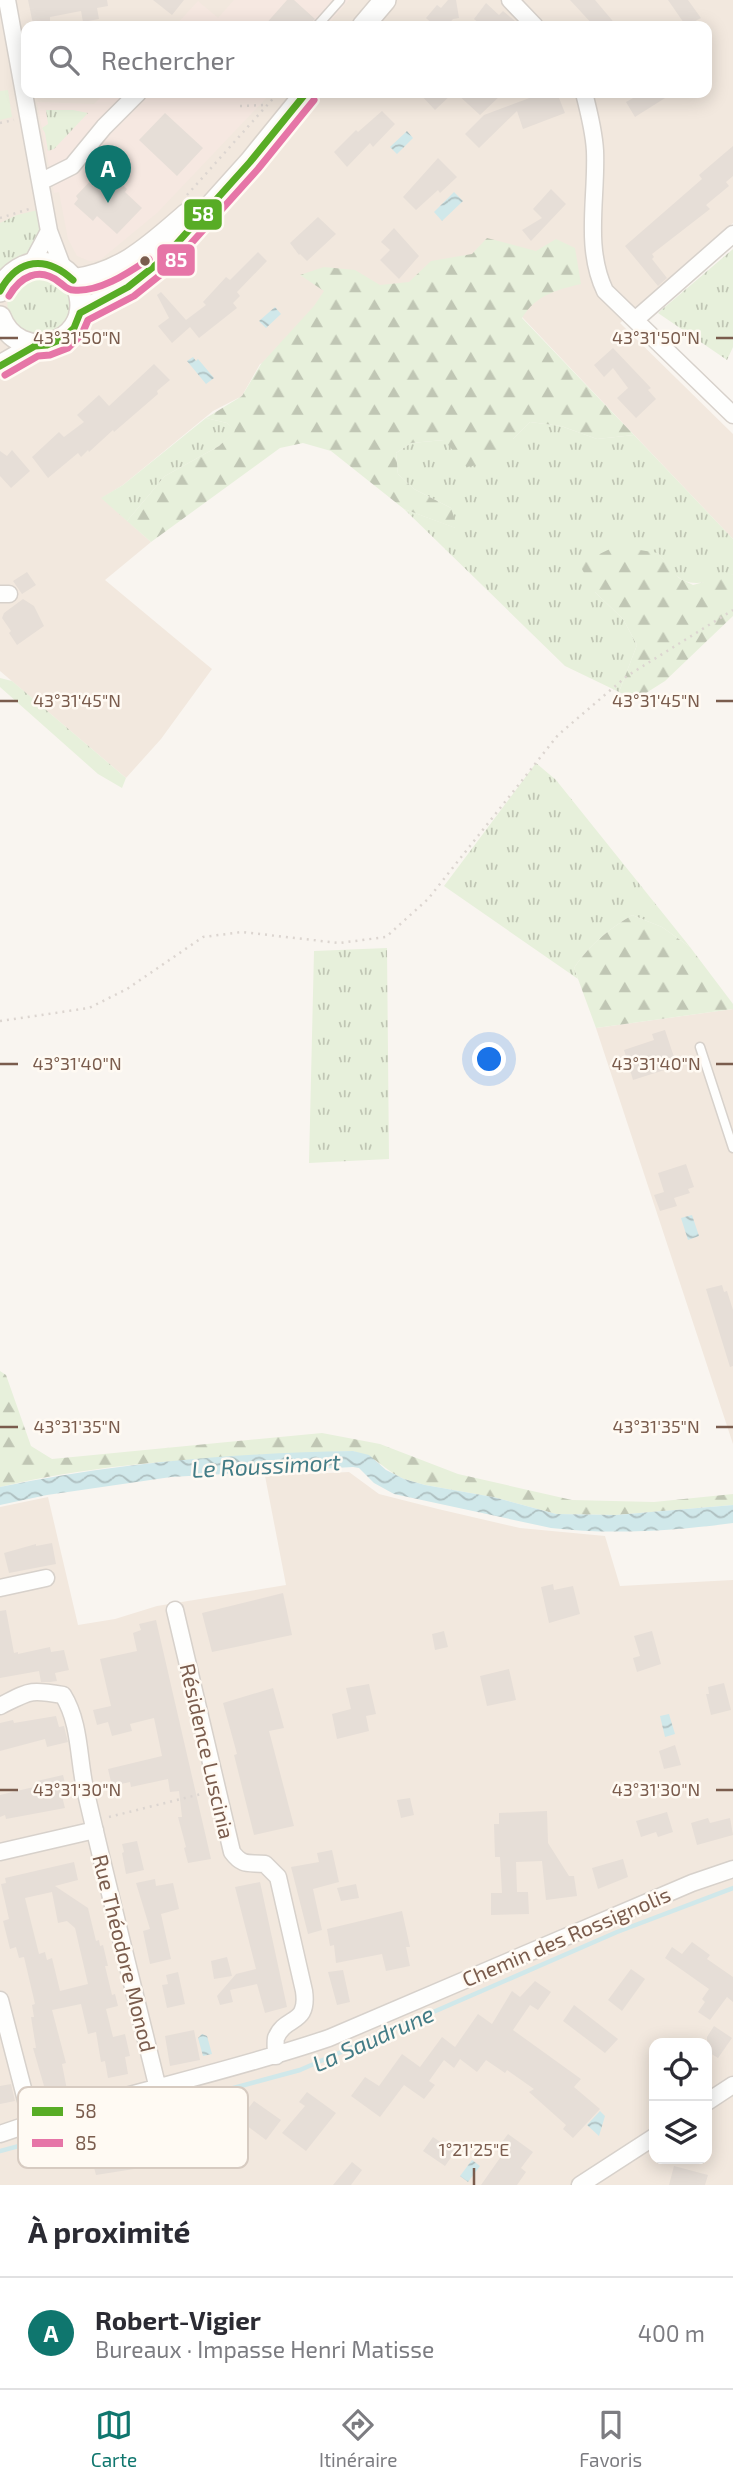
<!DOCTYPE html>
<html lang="fr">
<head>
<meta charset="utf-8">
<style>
	body { margin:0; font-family:"Exo 2",sans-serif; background:#f7f7f7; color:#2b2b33 }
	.controls { position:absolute; right:21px; bottom:21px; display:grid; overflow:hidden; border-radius:14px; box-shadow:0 4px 18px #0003 }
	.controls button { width:63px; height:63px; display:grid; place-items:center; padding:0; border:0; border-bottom:2px solid #e1e1e2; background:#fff; color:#2b2b33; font:35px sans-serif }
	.you { position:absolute; left:490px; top:1060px; width:24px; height:24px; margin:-18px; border:5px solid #fff; border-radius:50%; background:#1a73e8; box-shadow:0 0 0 10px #1a73e833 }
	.badge { display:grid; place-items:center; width:46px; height:46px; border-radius:50%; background:#0f766e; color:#fff; font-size:23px; font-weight:700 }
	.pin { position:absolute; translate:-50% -58px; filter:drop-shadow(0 2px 4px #0008) }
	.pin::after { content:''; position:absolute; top:37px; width:24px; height:21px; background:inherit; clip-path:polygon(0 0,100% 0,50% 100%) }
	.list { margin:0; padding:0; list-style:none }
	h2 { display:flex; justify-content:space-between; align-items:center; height:91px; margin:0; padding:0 28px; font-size:30px }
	h2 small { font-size:23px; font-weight:400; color:#7c7c81 }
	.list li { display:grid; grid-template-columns:46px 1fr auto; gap:21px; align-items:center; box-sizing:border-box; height:112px; padding:0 28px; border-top:2px solid #e1e1e2 }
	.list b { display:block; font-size:26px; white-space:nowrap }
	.list p { margin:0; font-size:23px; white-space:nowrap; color:#7c7c81 }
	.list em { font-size:23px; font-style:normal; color:#7c7c81 }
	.icon { flex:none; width:38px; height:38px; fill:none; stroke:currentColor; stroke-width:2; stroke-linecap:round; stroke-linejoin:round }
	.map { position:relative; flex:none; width:733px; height:2185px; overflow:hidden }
	.search { position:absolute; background:#fff; box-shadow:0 4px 18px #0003; left:21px; right:21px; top:21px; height:77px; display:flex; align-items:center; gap:18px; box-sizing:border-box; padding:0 24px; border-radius:14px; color:#7c7c81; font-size:26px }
	.sheet { height:203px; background:#fff }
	nav { display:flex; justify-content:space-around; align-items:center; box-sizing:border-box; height:98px; border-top:2px solid #e1e1e2; background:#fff; font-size:19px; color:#7c7c81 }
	nav a { display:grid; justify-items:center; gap:4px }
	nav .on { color:#0f766e }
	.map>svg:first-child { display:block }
	.residential { fill:#f2e8de; fill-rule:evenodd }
	.commercial { fill:#f6e8e1 }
	.grass { fill:url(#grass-tufts) }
	.forest { fill:url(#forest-firs) }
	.pitch { fill:#e7f0db }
	.water { fill:url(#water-waves) }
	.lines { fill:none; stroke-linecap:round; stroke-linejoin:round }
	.stream { stroke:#d0e8ea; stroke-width:4.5 }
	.building { fill:#e6ded7; fill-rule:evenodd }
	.service-casing { stroke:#d7d1cb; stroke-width:11 }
	.minor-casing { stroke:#d7d1cb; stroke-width:19 }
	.secondary-casing { stroke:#d9d2cb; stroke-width:24 }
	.path { stroke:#dcd5d0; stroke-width:2.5; stroke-dasharray:2 5; stroke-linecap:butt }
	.service { stroke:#fefefd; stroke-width:8 }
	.minor { stroke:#fefefd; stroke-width:16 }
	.secondary { stroke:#fefefd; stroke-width:21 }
	.bus-1-casing { stroke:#fffaf3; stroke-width:12 }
	.bus-2-casing { stroke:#fffaf3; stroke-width:12 }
	.bus-1 { stroke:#58ac25; stroke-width:7 }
	.bus-2 { stroke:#e675a7; stroke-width:7 }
	.ticks { fill:none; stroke:#7a5c4d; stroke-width:2.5 }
	.bus-dot { fill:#7a5c4d; stroke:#fffaf3; stroke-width:2.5 }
	.labels { text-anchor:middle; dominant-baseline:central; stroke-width:5; stroke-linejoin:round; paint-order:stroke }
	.street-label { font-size:21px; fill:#7a5c4d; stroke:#fffaf3 }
	.water-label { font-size:23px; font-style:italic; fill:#437c86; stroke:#fffaf3 }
	.key { fill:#fffaf3; stroke:#d7cbc1; stroke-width:2 }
	.key-label { font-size:19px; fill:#7a5c4d }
	.ticks-label { font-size:18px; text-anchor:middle; fill:#7a5c4d; stroke:#fffaf3; stroke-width:5; stroke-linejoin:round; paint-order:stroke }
	.line-badge { stroke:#fffaf3; stroke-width:2.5 }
	.badge-label { font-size:19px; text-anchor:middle; font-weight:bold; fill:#fff }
</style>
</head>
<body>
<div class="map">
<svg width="733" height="2185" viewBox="0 0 733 2185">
	<defs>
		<pattern id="grass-tufts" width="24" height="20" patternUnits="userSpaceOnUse" patternTransform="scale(1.75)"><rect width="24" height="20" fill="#e7f0db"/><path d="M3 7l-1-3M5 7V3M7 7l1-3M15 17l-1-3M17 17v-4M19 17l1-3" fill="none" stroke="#c0c6b4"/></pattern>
		<pattern id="forest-firs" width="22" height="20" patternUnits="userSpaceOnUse" patternTransform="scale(1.75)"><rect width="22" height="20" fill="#e7f0db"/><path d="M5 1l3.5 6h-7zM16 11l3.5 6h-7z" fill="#c0c6b4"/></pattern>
		<pattern id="water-waves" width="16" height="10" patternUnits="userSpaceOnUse" patternTransform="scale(1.75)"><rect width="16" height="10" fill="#d0e8ea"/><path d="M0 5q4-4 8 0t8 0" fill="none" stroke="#aebfc0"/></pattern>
	</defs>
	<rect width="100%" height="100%" fill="#f9f5f0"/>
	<path class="residential" d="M 0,0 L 733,0 L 733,223 L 620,323 L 733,434 L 733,539 L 505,299 L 260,364 L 242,396 L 213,411 L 123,485 L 102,498 L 151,542 L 105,580 L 212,669 L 161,739 L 126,778 L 0,671 ZM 26,26 L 707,26 L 707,93 L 26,93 Z
		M 733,1009 L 733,1444 L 596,1028 Z
		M 349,1472 L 379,1494 L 438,1509 L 520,1528 L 605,1536 L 620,1586 L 733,1580 L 733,2185 L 0,2185 L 0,1507 L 48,1497 L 78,1625 L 115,1619 L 157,1606 L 286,1585 L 265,1476 ZM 654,2043 L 707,2043 L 707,2159 L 654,2159 Z"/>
	<path class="commercial" d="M 234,0 L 349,0 L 327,26 L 175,26 L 198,1 L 218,18 Z
		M 105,93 L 271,93 L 157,213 L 100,260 L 89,261 L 77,256 L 68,239 L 59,192 L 54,193 L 37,102 L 94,104 Z"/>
	<path class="grass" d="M 46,110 L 73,110 L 88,113 L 54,149 L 48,151 L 45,133 L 42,128 L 48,124 Z
		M 38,210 C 39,217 42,227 41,234 C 38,254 12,258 0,272 L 0,223 L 17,215 Z
		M 733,249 L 733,347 L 727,360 L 658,313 Z
		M 31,272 C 66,276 68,278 73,312 L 57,332 C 49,334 38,337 30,335 C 13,329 1,307 11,290 C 15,283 25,278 31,272 Z
		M 206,418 L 227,423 L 236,431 L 219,446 L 165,476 L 127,521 L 101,498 L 123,485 Z
		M 530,422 L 561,426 L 597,439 L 634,435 L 733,539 L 733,574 C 726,578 719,580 712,581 C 680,588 677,576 658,553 L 595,592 L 623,619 L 637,645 L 619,692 L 565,666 L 404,509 L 456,528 L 451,508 L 414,489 L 398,474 L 396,453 L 411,443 L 444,440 L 513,439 Z
		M 0,678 L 12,681 L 126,778 L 122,788 L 98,774 L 0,687 Z
		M 536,763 L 556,780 L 690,947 L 662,927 L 632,915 C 607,931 591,943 574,968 L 578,979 L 444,886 Z
		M 387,948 L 389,1159 L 309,1163 L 314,951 Z"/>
	<path class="forest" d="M 487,238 L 536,251 L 556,239 L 575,248 L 581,284 C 556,290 536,295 522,318 L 634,435 L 597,439 L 561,426 L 530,422 L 513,439 L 503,460 L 467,467 L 444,440 L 411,443 L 396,453 L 398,474 L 414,489 L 451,508 L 458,529 L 404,509 L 331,451 L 303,443 L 280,448 L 151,542 L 127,521 L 165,476 L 219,446 L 235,431 L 227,423 L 206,418 L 242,396 L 261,364 L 314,306 L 324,291 L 300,275 L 324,267 L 355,270 L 380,285 L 409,282 L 431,261 L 472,254 Z
		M 616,546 L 658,553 L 679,578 L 693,585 L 733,574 L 733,616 L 665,681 L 635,700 L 619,692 L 637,645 L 623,619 L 595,592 L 579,564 Z
		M 632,915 L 662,927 L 690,947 L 733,1004 L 733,1009 L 596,1028 L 574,968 C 591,943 607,931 632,915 Z
		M 0,1371 L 6,1375 L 31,1446 L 52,1459 L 322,1433 L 380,1444 L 458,1474 L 572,1500 L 654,1502 L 733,1494 L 733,1505 L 616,1515 L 556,1514 L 493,1497 L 425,1485 L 404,1479 L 394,1474 L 375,1460 L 353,1451 C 235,1457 115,1459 0,1487 Z"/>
	<path class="pitch" d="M 8,90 L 12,117 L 0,120 L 0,91 Z"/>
	<path class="water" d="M 407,131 L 413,138 L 397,154 L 390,147 Z
		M 454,192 L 463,201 L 442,221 L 434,212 Z
		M 275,307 L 281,314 L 266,328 L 259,321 Z
		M 193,357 L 196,361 L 198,359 L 214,378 L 206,384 L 187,361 Z
		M 692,1215 L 699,1236 L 688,1240 L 681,1218 Z
		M 353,1451 L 369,1455 L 386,1470 L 404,1479 L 425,1485 L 493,1497 L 556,1514 L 616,1515 L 733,1505 L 733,1523 C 674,1531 610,1535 551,1528 L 394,1494 L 374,1483 L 359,1468 L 353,1467 L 171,1477 L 47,1495 L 0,1505 L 0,1487 C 115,1463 235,1453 353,1451 Z
		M 669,1714 L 675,1734 L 665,1737 L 660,1716 Z
		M 202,2034 L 207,2036 L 212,2054 L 203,2056 L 198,2038 Z
		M 600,2111 L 605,2116 L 599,2136 L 587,2125 Z
		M 472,2160 L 480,2166 L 468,2182 L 460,2176 Z"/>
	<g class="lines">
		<path class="stream" d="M 0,2151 L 300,2070 L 617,1932 L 733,1888"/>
	</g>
	<path class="building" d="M 28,0 L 107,0 L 108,6 L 97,8 L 99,19 L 83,22 L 81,11 L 50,17 L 50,21 L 33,24 Z
		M 153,0 L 184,0 L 172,15 Z
		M 287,0 L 294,0 L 315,19 L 308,26 L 264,26 Z
		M 448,0 L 456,0 L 459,18 L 453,19 L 447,26 L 435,26 L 426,18 L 437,5 L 441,8 Z
		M 570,0 L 595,0 L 617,26 L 594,26 Z
		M 668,0 L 688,0 L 701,18 L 686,26 Z
		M 486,3 L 499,15 L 503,11 L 521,26 L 482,26 L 474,19 Z
		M 419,93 L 453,93 L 435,110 Z
		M 456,93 L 503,93 L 480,115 Z
		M 543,93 L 557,93 L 565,113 L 523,129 L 517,111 L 479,148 L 465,134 L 484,115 Z
		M 632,93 L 673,93 L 635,117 L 626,102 L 635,97 Z
		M 382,111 L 395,124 L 373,147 L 370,143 L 347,167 L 334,152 L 356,130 L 358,132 Z
		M 165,113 L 203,148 L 177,176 L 139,140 Z
		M 733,146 L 733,176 L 726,182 L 729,186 L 706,205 L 710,209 L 652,254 L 654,257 L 652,259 L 667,278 L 658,286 L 625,246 L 702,179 L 699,175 Z
		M 438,158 L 457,177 L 440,193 L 438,190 L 416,210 L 403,197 Z
		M 105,168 L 127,189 L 125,192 L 142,208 L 117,234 L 97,216 L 93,221 L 74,204 L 78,199 L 76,196 L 97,174 L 99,175 Z
		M 551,189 L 566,204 L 531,241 L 522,230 L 542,218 L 533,209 Z
		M 318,217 L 336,234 L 307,261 L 300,254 L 299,255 L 290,243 Z
		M 394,228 L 419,256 L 399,279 L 380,260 L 390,250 L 381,242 Z
		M 258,252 L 267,261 L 237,292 L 240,296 L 233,303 L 237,308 L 199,338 L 190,327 L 172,343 L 158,326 L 169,318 L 157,295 L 161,292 L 186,320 L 206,305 L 203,302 L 226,277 L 230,280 Z
		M 613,348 L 651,388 L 648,390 L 656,399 L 636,418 L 617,398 L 628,388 L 613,368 L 604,377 L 594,365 Z
		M 154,364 L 170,380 L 157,391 L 158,394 L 114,432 L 113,430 L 89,452 L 88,450 L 81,457 L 78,453 L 48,478 L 32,457 L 59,432 L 64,437 L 84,422 L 77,415 L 99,395 L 109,406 Z
		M 12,450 L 30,471 L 11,488 L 0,476 L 0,451 L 7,456 Z
		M 27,572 L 36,585 L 22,594 L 13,581 Z
		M 23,599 L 34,606 L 44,626 L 17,645 L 9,633 L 11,631 L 2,618 L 4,613 Z
		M 665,1030 L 677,1066 L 633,1080 L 624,1050 L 654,1040 L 652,1034 Z
		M 686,1164 L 694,1187 L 688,1189 L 690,1193 L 674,1198 L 677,1206 L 660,1211 L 654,1195 L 664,1192 L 658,1173 Z
		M 722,1285 L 724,1292 L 727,1291 L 733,1310 L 733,1366 L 730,1367 L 706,1289 Z
		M 52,1543 L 56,1564 L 9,1573 L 4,1553 L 36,1544 L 36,1546 Z
		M 553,1584 L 554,1590 L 573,1586 L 580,1614 L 549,1623 L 541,1587 Z
		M 283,1593 L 292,1635 L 212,1652 L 202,1613 Z
		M 6,1610 L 14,1653 L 18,1652 L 18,1654 L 50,1647 L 51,1652 L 64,1650 L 69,1670 L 55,1673 L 57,1681 L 50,1682 L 41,1682 L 39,1671 L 0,1678 L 0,1611 Z
		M 156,1620 L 211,1859 L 188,1863 L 184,1848 L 186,1847 L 178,1817 L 182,1817 L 179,1791 L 170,1792 L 168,1779 L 131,1787 L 130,1782 L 112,1786 L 108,1769 L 162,1756 L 154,1718 L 130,1724 L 132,1731 L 112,1736 L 108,1722 L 97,1725 L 93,1710 L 111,1706 L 100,1659 L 137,1651 L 133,1633 L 141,1630 L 139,1624 Z
		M 444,1631 L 448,1647 L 435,1650 L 432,1634 Z
		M 652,1631 L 661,1664 L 637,1672 L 633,1658 L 640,1656 L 634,1636 Z
		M 509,1669 L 516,1700 L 487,1706 L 480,1676 Z
		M 724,1683 L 731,1710 L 711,1715 L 706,1694 L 709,1694 L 708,1687 Z
		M 369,1684 L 376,1714 L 366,1716 L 369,1731 L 337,1739 L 332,1714 L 351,1709 L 346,1688 Z
		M 273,1688 L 284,1728 L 269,1731 L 294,1826 L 254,1835 L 234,1755 L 237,1754 L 223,1703 Z
		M 56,1716 L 59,1727 L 64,1726 L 68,1742 L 47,1747 L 45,1739 L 0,1751 L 0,1723 L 13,1720 L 14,1723 Z
		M 675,1745 L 681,1765 L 664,1769 L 659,1751 Z
		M 63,1775 L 67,1791 L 61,1792 L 65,1808 L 6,1819 L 5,1815 L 0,1817 L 0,1795 L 38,1786 L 37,1781 Z
		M 410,1798 L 414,1815 L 401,1818 L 397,1800 Z
		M 547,1811 L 548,1843 L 569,1876 L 574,1876 L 577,1896 L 546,1900 L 542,1861 L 516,1862 L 517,1892 L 528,1892 L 529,1914 L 491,1915 L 491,1893 L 502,1893 L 500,1857 L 495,1857 L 494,1824 L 499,1824 L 499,1813 Z
		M 667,1812 L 673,1832 L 658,1837 L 656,1832 L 641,1837 L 636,1821 Z
		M 708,1818 L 710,1823 L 730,1818 L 733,1835 L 697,1845 L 691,1823 Z
		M 137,1841 L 144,1870 L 126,1874 L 122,1853 L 124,1852 L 122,1844 Z
		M 332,1850 L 339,1882 L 313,1889 L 322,1930 L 308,1934 L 291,1867 L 319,1862 L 317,1853 Z
		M 623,1859 L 628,1877 L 598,1889 L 592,1868 Z
		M 74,1862 L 78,1880 L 55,1886 L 88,1908 L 96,1941 L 99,1940 L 100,1946 L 103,1945 L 108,1966 L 105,1966 L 112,1995 L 115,1994 L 118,2006 L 106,2009 L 113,2037 L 125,2034 L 130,2056 L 125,2057 L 128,2074 L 108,2078 L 105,2061 L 101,2062 L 96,2032 L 88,2034 L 81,2004 L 52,2010 L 66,2063 L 62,2064 L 67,2090 L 49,2093 L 47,2086 L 44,2086 L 33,2048 L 36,2048 L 31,2017 L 34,2017 L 32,2005 L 35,2004 L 24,1957 L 19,1958 L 16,1947 L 10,1949 L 3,1921 L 9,1919 L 1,1884 L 6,1883 L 5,1878 ZM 52,1892 L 58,1923 L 67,1921 L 75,1928 L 88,1984 L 60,1991 L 52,1958 L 47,1960 L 45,1952 L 39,1954 L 25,1898 Z
		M 155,1879 L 156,1886 L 173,1883 L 179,1909 L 161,1914 L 171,1959 L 150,1964 L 143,1931 L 150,1929 L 136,1883 Z
		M 260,1882 L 287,2007 L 265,2013 L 257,1984 L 230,1990 L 233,2002 L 220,2005 L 217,1996 L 236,1974 L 256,1969 L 235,1887 Z
		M 356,1884 L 359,1898 L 341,1901 L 337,1888 Z
		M 402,1911 L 410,1947 L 406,1947 L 410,1966 L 386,1971 L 382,1954 L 336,1963 L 334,1945 L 330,1946 L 327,1929 Z
		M 692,1942 L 710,1955 L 707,1959 L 733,1977 L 733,2002 L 727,1997 L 710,2020 L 698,2012 L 705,2002 L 702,1999 L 709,1989 L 665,1958 L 672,1947 L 682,1954 Z
		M 227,1957 L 232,1976 L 214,1979 L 211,1961 Z
		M 631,1969 L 645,1979 L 622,2011 L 608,2000 Z
		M 343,1970 L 350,2002 L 337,2005 L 328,1972 Z
		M 178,1972 L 185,2004 L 167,2008 L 162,1985 L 168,1984 L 166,1975 Z
		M 535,1981 L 551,1992 L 538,2010 L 530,2005 L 513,2030 L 581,2079 L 574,2087 L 600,2109 L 573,2138 L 563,2129 L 566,2125 L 529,2092 L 534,2089 L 507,2070 L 505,2073 L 486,2060 L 477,2072 L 460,2059 L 454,2068 L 444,2060 L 429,2081 L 435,2085 L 424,2099 L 404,2085 L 380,2117 L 351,2096 L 365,2077 L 379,2086 L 402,2054 L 420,2067 L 442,2037 L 455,2047 L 478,2014 L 492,2024 L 512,1991 L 520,1997 Z
		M 574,2005 L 618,2039 L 605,2053 L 563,2021 Z
		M 714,2026 L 732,2038 L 718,2058 L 707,2051 L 707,2037 Z
		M 194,2030 L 200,2060 L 170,2066 L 165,2036 Z
		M 11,2084 L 15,2101 L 0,2104 L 0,2086 Z
		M 307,2092 L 336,2113 L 306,2151 L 282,2133 L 305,2106 L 299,2102 Z
		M 254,2101 L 281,2120 L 266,2140 L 239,2120 Z
		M 508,2134 L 533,2152 L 521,2168 L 526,2172 L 517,2185 L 481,2185 L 502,2155 L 496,2150 Z
		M 433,2137 L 455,2152 L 445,2166 L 423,2151 Z
		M 95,2148 L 96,2154 L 130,2148 L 134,2169 L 96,2175 L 93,2164 L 85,2166 L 82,2149 Z
		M 352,2162 L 362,2170 L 351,2185 L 333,2185 Z
		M 674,2166 L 708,2175 L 705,2185 L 669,2185 Z"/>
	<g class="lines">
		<g class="service-casing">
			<path id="service" d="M 317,26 L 340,0
				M 700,1047 L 733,1148"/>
		</g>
		<g class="minor-casing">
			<path id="minor" d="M 7,0 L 49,231 L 64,271
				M 510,0 L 535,26
				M 584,93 C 589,112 594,132 595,151 C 597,198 584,247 605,291 L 733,415
				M 42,181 L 72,166 L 104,127 L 138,93
				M 32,263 L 49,231
				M 635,320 L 733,234
				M 0,594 L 9,594
				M 0,1588 L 46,1578
				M 175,1610 L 232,1852 C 243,1867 249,1862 265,1864 L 278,1877 L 304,1991 C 309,2026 285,2015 276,2038 C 275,2043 276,2051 276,2056
				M 0,1706 C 30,1691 29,1689 63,1695 C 81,1724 78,1761 86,1793 C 109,1892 134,1990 158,2089
				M 0,1852 L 95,1830
				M 0,2000 L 27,2104
				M 707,2102 L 733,2085
				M 0,2134 C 108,2096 221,2075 329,2038 L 692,1883 L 733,1869
				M 580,2185 L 654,2137"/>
		</g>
		<g class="secondary-casing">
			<path id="secondary" d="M 363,26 L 385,0
				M 73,280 C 123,273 151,245 187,214
				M 0,291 C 16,253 72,253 80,296 C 90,346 18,365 0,317
				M 80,313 L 128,287 L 162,260 L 250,162 L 306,93
				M 0,366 L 35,346"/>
		</g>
		<path class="path" d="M 240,106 L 265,105
			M 0,123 L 14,120
			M 187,195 L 278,93
			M 0,218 L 29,209
			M 0,1021 L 89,1008 L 127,989 L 203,937 L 242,932 L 339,943 L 386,937 L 428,899 L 558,735 L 627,676 L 733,610
			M 109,1817 L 201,1794"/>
		<use href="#service" class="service"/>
		<use href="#minor" class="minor"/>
		<use href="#secondary" class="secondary"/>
		<g class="bus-1-casing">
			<path id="bus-1" d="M 0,291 C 18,258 46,255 73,280
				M 80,313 L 128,287 L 162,260 L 250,162 L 306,93
				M 0,366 L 35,346 L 47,345 L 62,339 L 74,328 L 80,313"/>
		</g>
		<g class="bus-2-casing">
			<path id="bus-2" d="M 9,296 C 20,277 39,266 59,282 C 64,285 67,290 73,290 C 99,293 128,273 149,259
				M 5,375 L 38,356 L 50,355 L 68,348 L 82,334 L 88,320 L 134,296 L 169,268 L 258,169 L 314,100"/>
		</g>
		<use href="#bus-1" class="bus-1"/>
		<use href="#bus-2" class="bus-2"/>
	</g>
	<path class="ticks" d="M 0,338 L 18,338M 716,338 L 733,338M 0,701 L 18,701M 716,701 L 733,701M 0,1064 L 18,1064M 716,1064 L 733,1064M 0,1427 L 18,1427M 716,1427 L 733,1427M 0,1790 L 18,1790M 716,1790 L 733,1790M 474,2168 L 474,2185"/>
	<circle class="bus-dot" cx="145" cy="261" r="6"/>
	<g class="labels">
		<g class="street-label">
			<text transform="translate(208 1751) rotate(77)">Résidence Luscinia</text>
			<text transform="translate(566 1936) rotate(-23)">Chemin des Rossignolis</text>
			<text transform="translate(125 1953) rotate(76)">Rue Théodore Monod</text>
		</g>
		<g class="water-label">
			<text transform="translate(266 1465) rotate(-3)">Le Roussimort</text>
			<text transform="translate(373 2038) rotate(-24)">La Saudrune</text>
		</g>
	</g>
	<rect x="18" y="2087" width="230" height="81" rx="10" class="key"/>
	<rect x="32" y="2107" width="31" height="9" fill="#58ac25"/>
	<rect x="32" y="2139" width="31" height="8" fill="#e675a7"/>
	<g class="key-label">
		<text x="75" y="2118">58</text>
		<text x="75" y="2150">85</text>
	</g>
	<g class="ticks-label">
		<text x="77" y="344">43°31'50"N</text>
		<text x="656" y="344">43°31'50"N</text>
		<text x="77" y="707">43°31'45"N</text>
		<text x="656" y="707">43°31'45"N</text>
		<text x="77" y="1070">43°31'40"N</text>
		<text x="656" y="1070">43°31'40"N</text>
		<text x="77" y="1433">43°31'35"N</text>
		<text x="656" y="1433">43°31'35"N</text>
		<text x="77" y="1796">43°31'30"N</text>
		<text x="656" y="1796">43°31'30"N</text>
		<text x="474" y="2156">1°21'25"E</text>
	</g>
	<g class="line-badge">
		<rect x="183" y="198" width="40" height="33" rx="7" fill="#58ac25"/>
		<rect x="156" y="243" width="40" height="34" rx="7" fill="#e675a7"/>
	</g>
	<g class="badge-label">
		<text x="203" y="221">58</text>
		<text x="176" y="267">85</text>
	</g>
</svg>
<div class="controls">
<button><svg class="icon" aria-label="locate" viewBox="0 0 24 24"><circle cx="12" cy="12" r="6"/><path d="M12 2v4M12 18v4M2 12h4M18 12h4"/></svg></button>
<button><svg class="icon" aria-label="layers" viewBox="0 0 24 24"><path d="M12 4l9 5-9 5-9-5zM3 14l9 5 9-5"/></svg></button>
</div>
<div class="you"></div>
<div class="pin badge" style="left:108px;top:203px">A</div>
<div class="search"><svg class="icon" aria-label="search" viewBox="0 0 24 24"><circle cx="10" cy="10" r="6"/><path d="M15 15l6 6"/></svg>Rechercher</div>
</div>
<section class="sheet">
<h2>À proximité<small></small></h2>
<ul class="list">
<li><span class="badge">A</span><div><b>Robert-Vigier</b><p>Bureaux · Impasse Henri Matisse</p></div><em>400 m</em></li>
</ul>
</section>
<nav>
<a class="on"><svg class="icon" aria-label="map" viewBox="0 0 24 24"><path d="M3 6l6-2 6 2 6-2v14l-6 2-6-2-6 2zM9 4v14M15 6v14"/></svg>Carte</a>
<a><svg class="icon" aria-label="directions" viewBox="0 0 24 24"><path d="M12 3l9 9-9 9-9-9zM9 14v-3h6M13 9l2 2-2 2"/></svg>Itinéraire</a>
<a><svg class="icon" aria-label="saved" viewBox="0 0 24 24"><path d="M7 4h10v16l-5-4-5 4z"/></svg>Favoris</a>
</nav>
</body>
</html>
